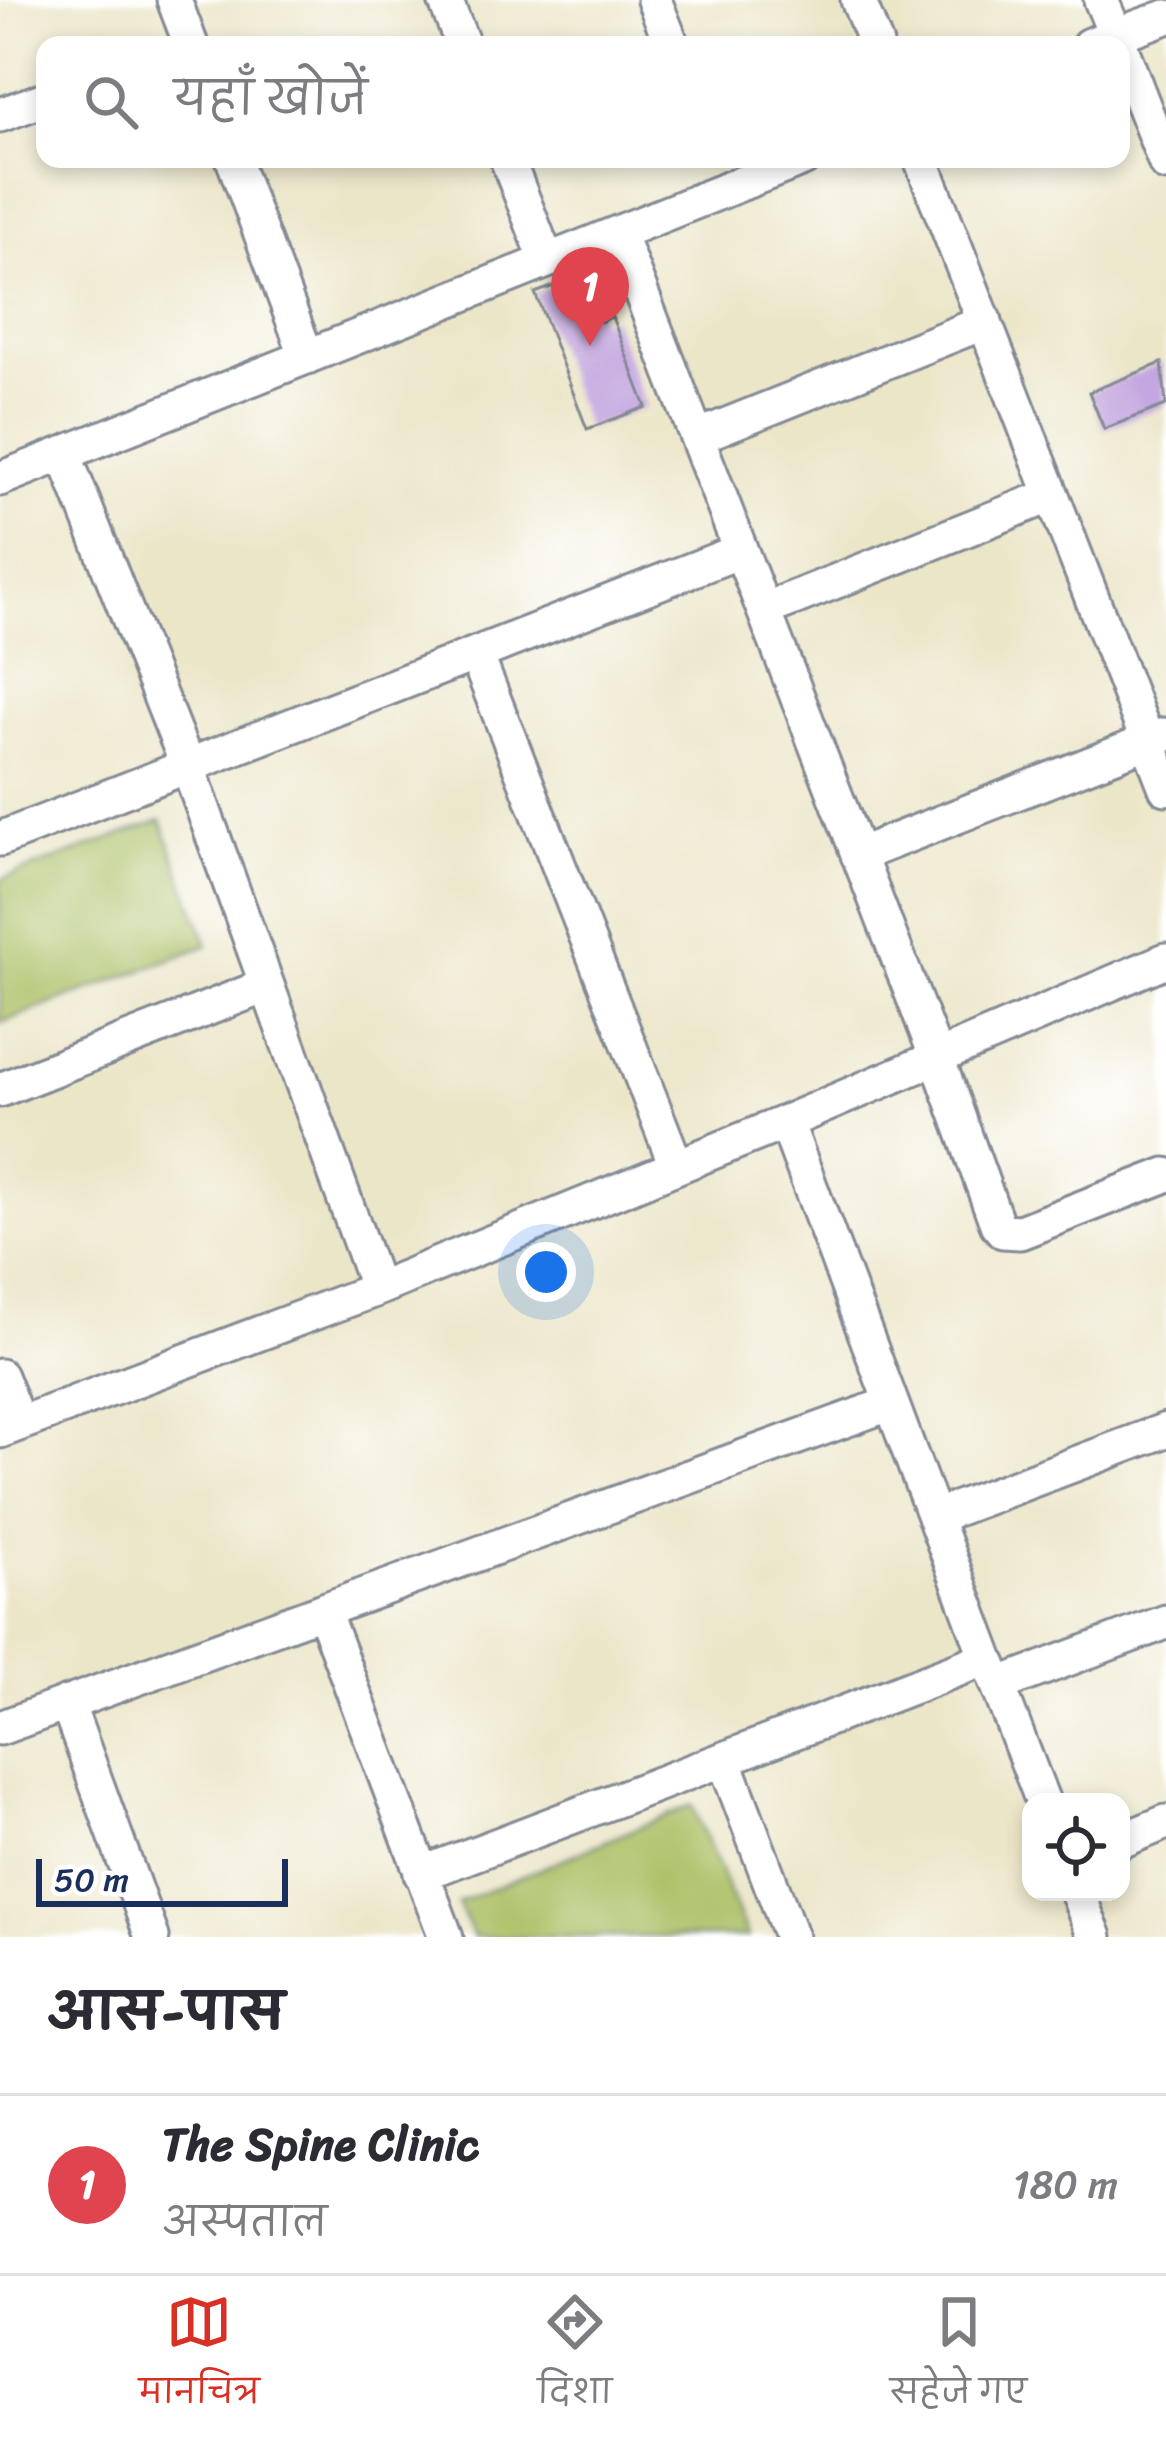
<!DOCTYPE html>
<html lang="hi">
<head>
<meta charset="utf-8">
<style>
	body { margin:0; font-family:Sriracha,"Playpen Sans Deva",sans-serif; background:#f2f2f3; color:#2b2b33 }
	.controls { position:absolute; right:36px; bottom:36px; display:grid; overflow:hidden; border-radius:24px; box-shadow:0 6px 18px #0003 }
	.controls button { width:108px; height:108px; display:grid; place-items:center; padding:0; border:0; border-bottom:3px solid #e1e1e2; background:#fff; color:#2b2b33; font:60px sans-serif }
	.scale { position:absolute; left:36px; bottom:30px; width:252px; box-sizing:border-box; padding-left:12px; border:6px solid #1b2f5e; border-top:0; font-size:33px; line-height:42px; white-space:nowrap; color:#1b2f5e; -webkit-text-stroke:9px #fff; paint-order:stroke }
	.you { position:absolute; left:546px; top:1272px; width:42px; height:42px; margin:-30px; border:9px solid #fff; border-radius:50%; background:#1a73e8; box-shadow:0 0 0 18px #1a73e833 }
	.badge { display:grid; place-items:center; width:78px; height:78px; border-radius:50%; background:#d93025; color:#fff; font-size:39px; font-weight:700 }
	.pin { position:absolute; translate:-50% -99px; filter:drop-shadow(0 3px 6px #0008) }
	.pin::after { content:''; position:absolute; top:63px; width:42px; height:36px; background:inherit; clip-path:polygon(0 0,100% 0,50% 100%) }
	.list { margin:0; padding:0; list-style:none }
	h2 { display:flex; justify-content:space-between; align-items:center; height:156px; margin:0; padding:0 48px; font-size:51px }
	h2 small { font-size:39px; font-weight:400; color:#7c7c81 }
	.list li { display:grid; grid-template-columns:78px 1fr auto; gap:36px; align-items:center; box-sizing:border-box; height:180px; padding:0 48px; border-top:3px solid #e1e1e2 }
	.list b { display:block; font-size:45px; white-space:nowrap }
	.list p { margin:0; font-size:39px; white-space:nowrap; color:#7c7c81 }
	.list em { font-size:39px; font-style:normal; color:#7c7c81 }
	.icon { flex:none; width:66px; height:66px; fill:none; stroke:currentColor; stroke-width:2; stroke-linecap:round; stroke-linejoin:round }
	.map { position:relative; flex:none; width:1166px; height:1937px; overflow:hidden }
	.search { position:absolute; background:#fff; box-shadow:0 6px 18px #0003; left:36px; right:36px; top:36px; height:132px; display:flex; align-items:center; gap:30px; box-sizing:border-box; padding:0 42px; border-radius:24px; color:#7c7c81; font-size:45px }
	.sheet { height:336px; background:#fff }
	nav { display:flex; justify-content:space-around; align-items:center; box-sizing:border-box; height:168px; border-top:3px solid #e1e1e2; background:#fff; font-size:33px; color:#7c7c81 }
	nav a { display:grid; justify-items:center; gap:6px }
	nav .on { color:#d93025 }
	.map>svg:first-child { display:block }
	.green { fill:#aabf63; stroke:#627760; stroke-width:3 }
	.building { fill:#c4a7e0 }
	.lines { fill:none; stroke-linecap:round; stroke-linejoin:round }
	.street-casing { stroke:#848a94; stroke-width:39 }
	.street { stroke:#fff; stroke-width:33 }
</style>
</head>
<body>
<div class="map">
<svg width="1166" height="1937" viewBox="0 0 1166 1937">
	<rect width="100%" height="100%" fill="#fff"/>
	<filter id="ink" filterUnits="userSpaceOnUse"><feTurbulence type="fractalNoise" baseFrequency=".00833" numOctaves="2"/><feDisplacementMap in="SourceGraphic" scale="24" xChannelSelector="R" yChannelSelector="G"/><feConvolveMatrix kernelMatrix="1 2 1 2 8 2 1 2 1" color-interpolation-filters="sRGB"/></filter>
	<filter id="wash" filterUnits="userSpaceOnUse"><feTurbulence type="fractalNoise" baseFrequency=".004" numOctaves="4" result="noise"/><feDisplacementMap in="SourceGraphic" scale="48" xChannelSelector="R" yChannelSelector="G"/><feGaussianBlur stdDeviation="2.7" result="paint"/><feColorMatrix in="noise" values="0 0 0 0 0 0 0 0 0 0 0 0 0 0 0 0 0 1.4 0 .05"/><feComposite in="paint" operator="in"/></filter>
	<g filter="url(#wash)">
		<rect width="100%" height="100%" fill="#ece6c9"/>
		<path class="green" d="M 161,820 L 208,945 L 0,1023 L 0,880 Z
			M 692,1805 L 748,1937 L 473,1937 L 458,1903 Z"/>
		<g id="blocks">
			<path class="building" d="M 573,279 L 578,293 L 588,289 L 601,322 L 612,317 L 646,407 L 587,429 L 535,293 Z
				M 1162,363 L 1166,405 L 1104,429 L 1089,392 Z"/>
		</g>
	</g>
	<g filter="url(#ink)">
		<use href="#blocks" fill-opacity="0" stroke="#848a94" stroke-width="3"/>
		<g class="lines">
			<g class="street-casing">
				<path id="street" d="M 174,0 L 191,45
					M 445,0 L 463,45
					M 654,0 L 672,45
					M 858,0 L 876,45
					M 1101,0 L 1120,45
					M 1089,45 L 1166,17
					M 1121,48 L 1166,164
					M 0,115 L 45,99
					M 233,159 L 307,357
					M 507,159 L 547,261
					M 921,159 L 1166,788
					M 618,233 L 937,1058 L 997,1224 L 1003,1231 L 1020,1232 L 1166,1175
					M 697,437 L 985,322
					M 64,454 L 188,767 L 377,1289
					M 0,479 L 803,159
					M 764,610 L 1052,495
					M 476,654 L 676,1165
					M 0,839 L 740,551
					M 858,855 L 1164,735
					M 0,1090 L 265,986
					M 786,1122 L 987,1658 L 724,1759 L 791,1937
					M 0,1376 L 19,1424
					M 0,1431 L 377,1289 L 786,1122 L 1166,960
					M 934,1517 L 1166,1430
					M 323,1611 L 446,1937
					M 990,1665 L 1043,1802
					M 998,1685 L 1166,1622
					M 67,1703 L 152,1937
					M 0,1728 L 889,1404
					M 1121,1841 L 1166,1822
					M 421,1874 L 724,1759
					M 1077,1892 L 1095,1937"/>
			</g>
			<use href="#street" class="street"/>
		</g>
	</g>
</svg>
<div class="controls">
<button><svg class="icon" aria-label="locate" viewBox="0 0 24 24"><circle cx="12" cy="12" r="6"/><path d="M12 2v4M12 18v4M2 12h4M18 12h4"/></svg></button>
</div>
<div class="scale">50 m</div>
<div class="you"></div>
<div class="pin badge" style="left:590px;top:346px;background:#e0444e">1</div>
<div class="search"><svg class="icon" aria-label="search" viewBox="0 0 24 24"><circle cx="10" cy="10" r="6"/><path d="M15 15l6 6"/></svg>यहाँ खोजें</div>
</div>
<section class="sheet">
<h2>आस-पास<small></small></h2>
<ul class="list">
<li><span class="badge" style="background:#e0444e">1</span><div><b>The Spine Clinic</b><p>अस्पताल</p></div><em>180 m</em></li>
</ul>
</section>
<nav>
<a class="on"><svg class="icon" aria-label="map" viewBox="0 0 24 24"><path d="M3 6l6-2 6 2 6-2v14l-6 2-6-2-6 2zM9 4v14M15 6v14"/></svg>मानचित्र</a>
<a><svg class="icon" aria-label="directions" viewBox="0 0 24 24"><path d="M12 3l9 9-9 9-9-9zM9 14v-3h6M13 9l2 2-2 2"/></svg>दिशा</a>
<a><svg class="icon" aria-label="saved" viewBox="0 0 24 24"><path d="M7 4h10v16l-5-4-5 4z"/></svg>सहेजे गए</a>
</nav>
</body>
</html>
